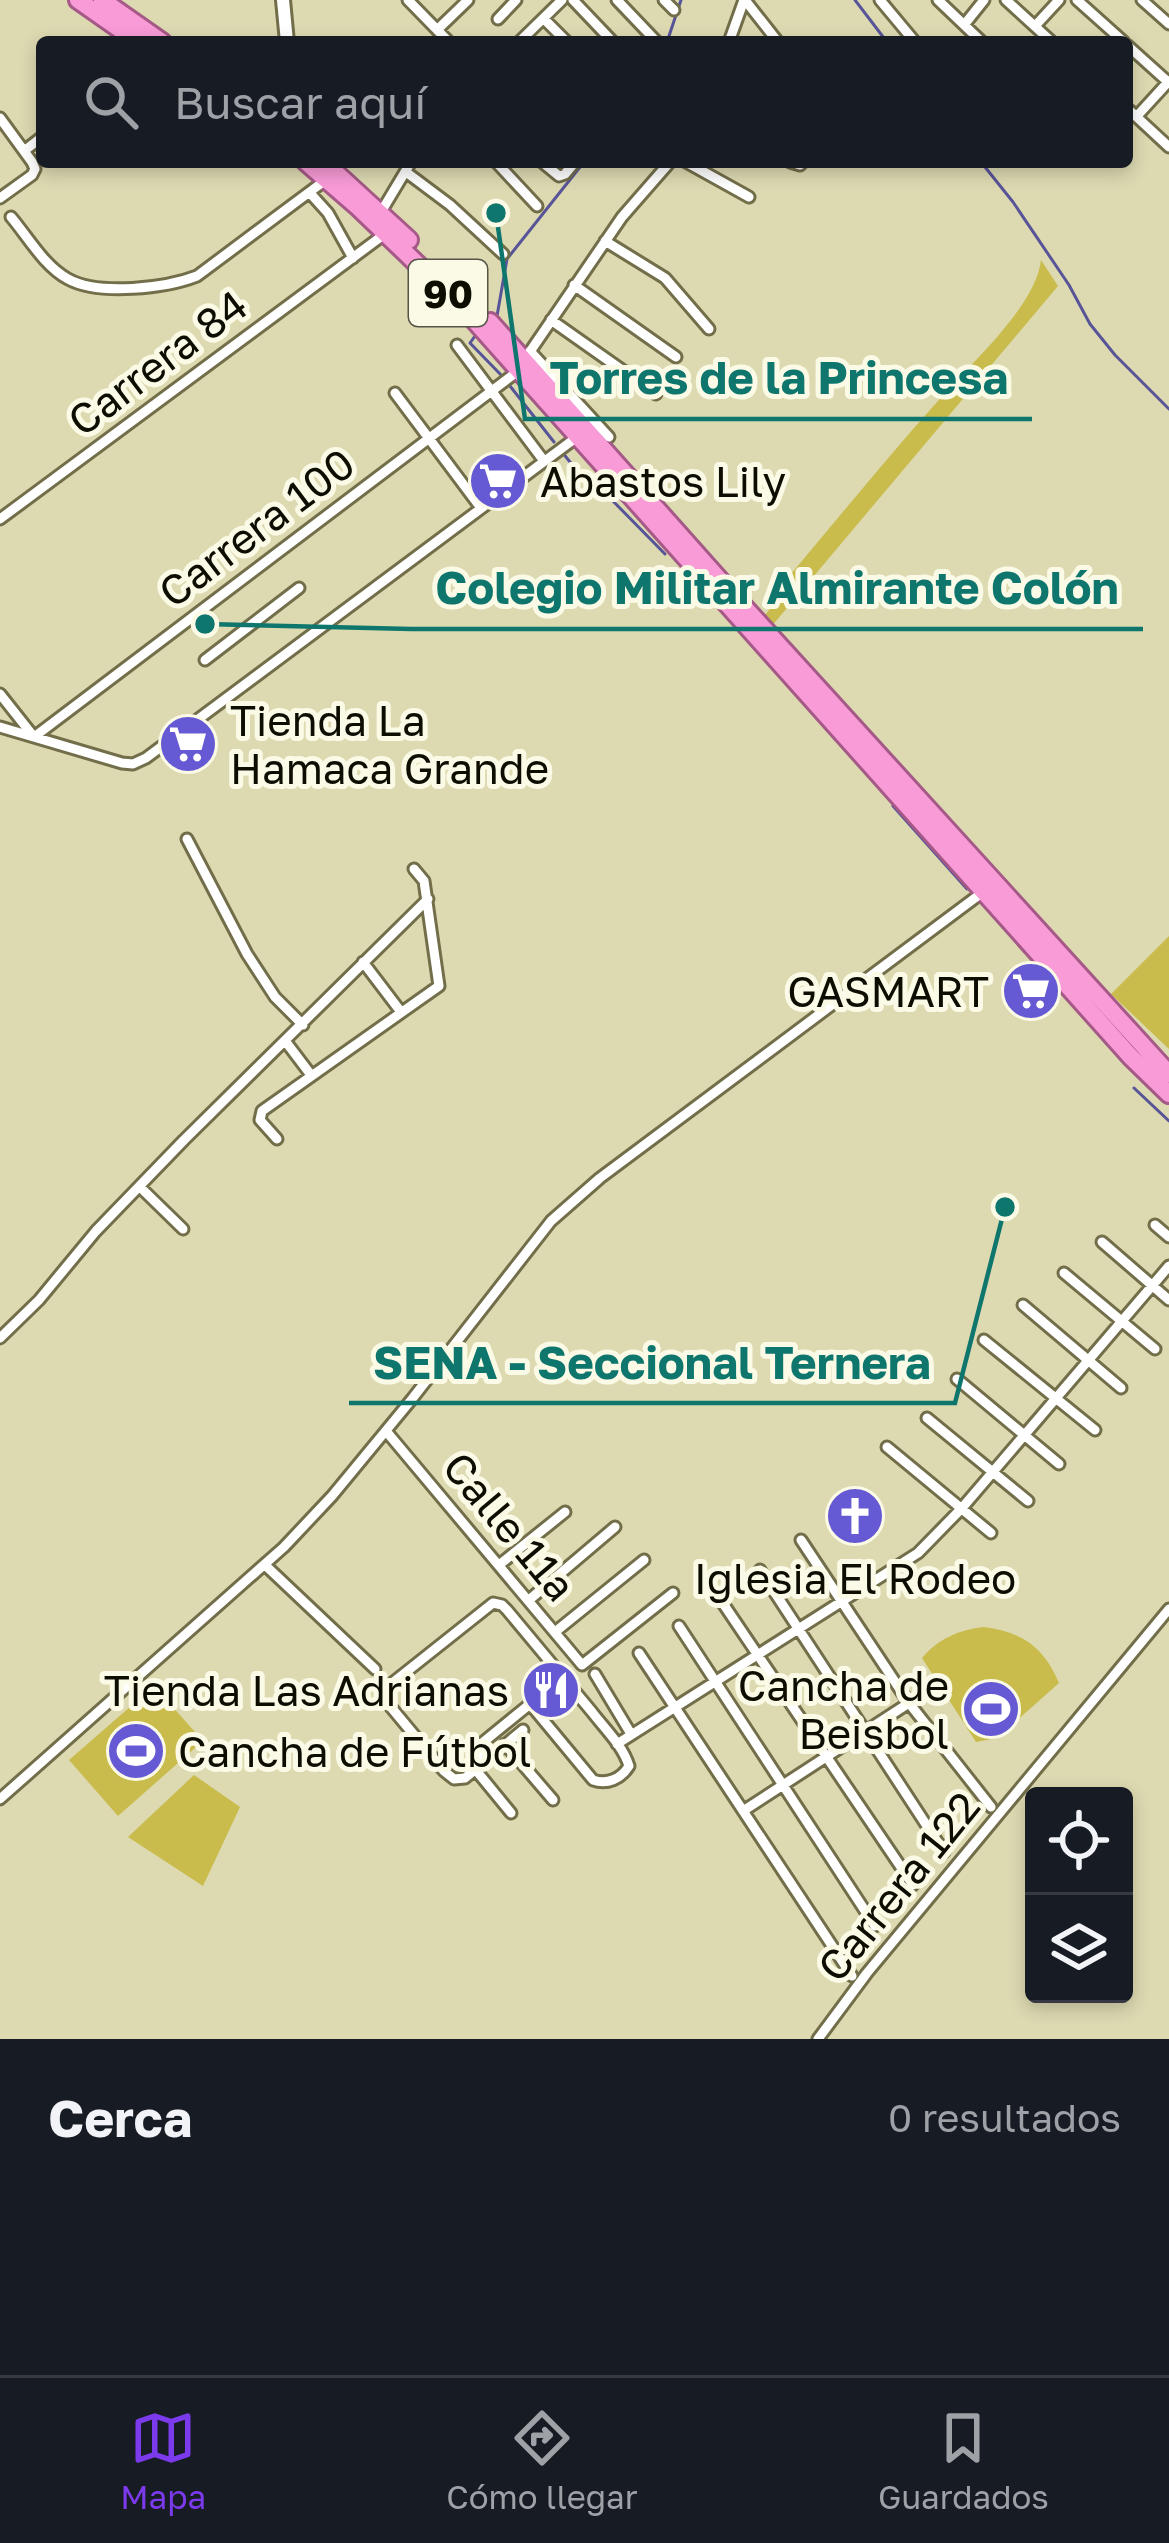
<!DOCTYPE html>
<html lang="es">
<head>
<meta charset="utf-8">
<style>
	body { margin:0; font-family:"Golos Text",sans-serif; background:#242831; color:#f1f3f6 }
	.controls { position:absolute; right:36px; bottom:36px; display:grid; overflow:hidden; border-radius:12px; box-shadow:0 6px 18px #0003 }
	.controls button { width:108px; height:108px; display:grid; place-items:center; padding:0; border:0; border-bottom:3px solid #363941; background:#171b24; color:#f1f3f6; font:60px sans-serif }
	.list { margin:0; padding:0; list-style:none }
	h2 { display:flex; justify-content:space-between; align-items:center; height:156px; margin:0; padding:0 48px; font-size:51px }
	h2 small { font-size:39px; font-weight:400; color:#9ea1a6 }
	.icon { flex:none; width:66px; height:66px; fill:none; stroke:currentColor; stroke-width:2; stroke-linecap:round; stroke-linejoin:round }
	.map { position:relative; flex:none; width:1169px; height:2039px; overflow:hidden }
	.search { position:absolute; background:#171b24; box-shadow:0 6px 18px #0003; left:36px; right:36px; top:36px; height:132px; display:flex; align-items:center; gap:30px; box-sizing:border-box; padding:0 42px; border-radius:12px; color:#9ea1a6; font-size:45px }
	.sheet { height:336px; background:#171b24 }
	nav { display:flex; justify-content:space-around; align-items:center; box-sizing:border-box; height:168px; border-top:3px solid #363941; background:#171b24; font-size:33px; color:#9ea1a6 }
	nav a { display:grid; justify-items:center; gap:6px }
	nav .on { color:#7c3aed }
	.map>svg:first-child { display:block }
	.grass { fill:#c9bc4c }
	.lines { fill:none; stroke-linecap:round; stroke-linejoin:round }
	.stream { stroke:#585498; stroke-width:3 }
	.minor-casing { stroke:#726e4a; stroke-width:15 }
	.tertiary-casing { stroke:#726e4a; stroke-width:18 }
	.trunk-casing { stroke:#a55986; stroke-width:22 }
	.minor { stroke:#fff; stroke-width:9 }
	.tertiary { stroke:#fff; stroke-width:12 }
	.trunk { stroke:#f89bd7; stroke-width:16 }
	.labels { text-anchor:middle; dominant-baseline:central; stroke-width:10; stroke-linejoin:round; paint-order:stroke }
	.shield { fill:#fbfae6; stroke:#555446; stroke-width:3 }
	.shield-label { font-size:39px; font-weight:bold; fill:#0e0d02 }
	.street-label { font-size:42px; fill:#0e0d02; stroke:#fbfae6 }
	.poi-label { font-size:42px; fill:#0e0d02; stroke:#fbfae6; text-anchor:start }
	.leader { fill:none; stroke:#0f766e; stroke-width:4.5 }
	.callout-dot { fill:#0f766e; stroke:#fbfae6; stroke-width:4.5 }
	.callout-label { font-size:45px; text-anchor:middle; font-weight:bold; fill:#0f766e; stroke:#fbfae6; stroke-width:10; stroke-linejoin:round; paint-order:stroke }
</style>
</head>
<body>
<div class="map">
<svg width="1169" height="2039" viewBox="0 0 1169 2039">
	<rect width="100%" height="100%" fill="#dddab2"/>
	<path class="grass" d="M 1041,260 L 1058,286 L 771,627 L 766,621 L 765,615 L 794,579 L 791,574 C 839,517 887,458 937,402 C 967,367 1036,307 1041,260 Z
		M 1169,936 L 1169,1049 L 1111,994 Z
		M 984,1627 C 1022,1632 1044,1647 1059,1683 L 997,1738 L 976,1742 L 922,1658 C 939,1638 959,1630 984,1627 Z
		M 154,1686 L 203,1741 L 118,1816 L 69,1760 Z
		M 194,1775 L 240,1807 L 203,1886 L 128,1837 Z"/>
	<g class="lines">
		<path class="stream" d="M 855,0 L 887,42
			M 667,42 L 681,0
			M 981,162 L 1013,202 L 1069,285 L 1090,324 L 1115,355 L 1169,409
			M 497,316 L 507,259 L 584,162
			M 475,336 L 470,343 L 502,376
			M 510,386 L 554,442
			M 562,452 L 582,477 L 610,498 L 665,554
			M 893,806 L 967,889
			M 1134,1088 L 1169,1121"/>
		<g class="minor-casing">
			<path id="minor" d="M 408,0 L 449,42
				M 573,0 L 613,42
				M 617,0 L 657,42
				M 664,0 L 674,10
				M 745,0 L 778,42
				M 880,0 L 915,42
				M 938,0 L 982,42
				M 1006,0 L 1052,42
				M 1077,0 L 1124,42
				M 1142,0 L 1169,24
				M 498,19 L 516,0
				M 544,19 L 567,42
				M 964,25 L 984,0
				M 1035,26 L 1059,0
				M 437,30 L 468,0
				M 519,42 L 562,0
				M 729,42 L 744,0
				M 1127,45 L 1168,82
				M 1127,108 L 1169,147
				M 1137,116 L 1169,81
				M 0,118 L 32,162 L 35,169 L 32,175 L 0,198
				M 24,151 L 42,137
				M 496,162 L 537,206
				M 542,162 L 559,176 L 565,174 L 575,162
				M 686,162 L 749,197
				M 790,162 L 800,165 L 803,162
				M 406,172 L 450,205 L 503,254
				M 310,193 L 328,213 L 353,258
				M 381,212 L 411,162
				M 11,217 C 28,237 44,266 68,279 C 99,296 166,288 197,276 L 327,179
				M 605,241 L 665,278 L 709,329
				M 574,285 L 676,357
				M 551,320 L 656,394
				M 457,345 L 544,461
				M 530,351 L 609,437
				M 525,359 L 622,217 L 670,162
				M 395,393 L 481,508
				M 0,519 L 386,233
				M 205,660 L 299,588
				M 0,694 L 34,737 L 518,371
				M 0,727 L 122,763 L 133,764 L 146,758 L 577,437
				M 187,839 L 247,954 L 275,997 L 303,1025
				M 363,962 L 401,1012
				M 286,1042 L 311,1075
				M 277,1139 L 260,1120 L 262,1111 L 439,986 L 424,881 L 414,869
				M 140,1187 L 183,1229
				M 1155,1225 L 1169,1237
				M 1102,1242 L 1169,1300
				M 1064,1273 L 1155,1349
				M 1023,1305 L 1121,1388
				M 0,1338 L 39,1300 L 96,1231 L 184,1140 L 428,899
				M 984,1340 L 1095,1430
				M 957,1379 L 1059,1464
				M 927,1418 L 1028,1501
				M 386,1431 L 582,1665 L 673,1593
				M 887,1447 L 991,1533
				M 801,1540 L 909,1703 L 991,1807
				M 265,1565 L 375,1669
				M 499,1565 L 565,1512
				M 760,1570 L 944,1852
				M 720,1599 L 913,1885
				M 529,1600 L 615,1527
				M 679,1626 L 875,1926
				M 555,1632 L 644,1560
				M 639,1653 L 852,1976
				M 595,1674 L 631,1734
				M 540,1716 L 573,1689
				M 505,1744 L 553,1800
				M 617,1744 L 918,1553 L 962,1508 L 1169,1266
				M 486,1760 L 476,1748 L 530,1704 L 593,1780 C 607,1785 621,1779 629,1766 C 623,1746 605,1729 592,1712 C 564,1678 535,1644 507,1610 L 502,1605 L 493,1603 L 391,1684 L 386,1688 L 385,1700 L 444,1771 L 454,1779 L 465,1778 L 523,1730
				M 475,1769 L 511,1813
				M 0,1799 L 284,1547 L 332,1496 L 412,1399 L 551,1221 L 600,1178 L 983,892
				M 743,1811 L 909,1703
				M 818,2039 L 867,1973 L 1169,1609"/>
		</g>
		<g class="tertiary-casing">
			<path id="tertiary" d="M 283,0 L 287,42"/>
		</g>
		<g class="trunk-casing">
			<path id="trunk" d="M 78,0 L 138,42
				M 102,0 L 162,42
				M 306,162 L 359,208 L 466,311 L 1130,1056 L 1169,1094
				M 324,162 L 409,240
				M 490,322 L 726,587 L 1169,1074"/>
		</g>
		<use href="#minor" class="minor"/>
		<use href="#tertiary" class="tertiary"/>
		<use href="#trunk" class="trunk"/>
	</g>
	<defs>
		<g id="supermarket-disc" transform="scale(3)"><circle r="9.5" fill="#655ad3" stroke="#fbfae6"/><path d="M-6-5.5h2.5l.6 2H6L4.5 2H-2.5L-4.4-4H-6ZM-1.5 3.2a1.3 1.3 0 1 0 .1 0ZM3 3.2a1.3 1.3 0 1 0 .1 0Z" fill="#fff"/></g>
		<g id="church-disc" transform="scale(3)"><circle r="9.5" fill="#655ad3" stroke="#fbfae6"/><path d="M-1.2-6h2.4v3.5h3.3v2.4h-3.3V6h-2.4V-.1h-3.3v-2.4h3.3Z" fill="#fff"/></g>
		<g id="restaurant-disc" transform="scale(3)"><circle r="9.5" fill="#655ad3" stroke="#fbfae6"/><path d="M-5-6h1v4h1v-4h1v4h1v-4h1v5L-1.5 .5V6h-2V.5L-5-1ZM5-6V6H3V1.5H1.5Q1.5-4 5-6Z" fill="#fff"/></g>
		<g id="stadium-disc" transform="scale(3)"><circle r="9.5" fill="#655ad3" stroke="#fbfae6"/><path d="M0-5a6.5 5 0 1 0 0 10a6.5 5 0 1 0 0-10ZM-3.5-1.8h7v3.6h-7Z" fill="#fff"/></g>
	</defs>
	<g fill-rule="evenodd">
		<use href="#supermarket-disc" x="498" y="481"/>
		<use href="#supermarket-disc" x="188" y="744"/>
		<use href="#supermarket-disc" x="1031" y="991"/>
		<use href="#church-disc" x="855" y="1516"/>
		<use href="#restaurant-disc" x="551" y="1690"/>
		<use href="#stadium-disc" x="991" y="1709"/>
		<use href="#stadium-disc" x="136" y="1751"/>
	</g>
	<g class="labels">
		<rect class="shield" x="409" y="260" width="78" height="66" rx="9"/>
		<g class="shield-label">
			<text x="448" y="293">90</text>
		</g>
		<g class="street-label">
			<text transform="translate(157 362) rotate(-37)">Carrera 84</text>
			<text transform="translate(256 527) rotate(-37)">Carrera 100</text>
			<text transform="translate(510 1526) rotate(50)">Calle 11a</text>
			<text transform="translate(898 1886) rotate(-51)">Carrera 122</text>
		</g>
		<g class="poi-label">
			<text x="540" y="481">Abastos Lily</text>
			<text x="230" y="720">Tienda La<tspan x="230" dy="48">Hamaca Grande</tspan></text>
			<text x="989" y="991" text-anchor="end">GASMART</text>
			<text x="855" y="1578" text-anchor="middle">Iglesia El Rodeo</text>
			<text x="949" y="1685" text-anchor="end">Cancha de<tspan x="949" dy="48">Beisbol</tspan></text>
			<text x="509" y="1690" text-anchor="end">Tienda Las Adrianas</text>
			<text x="178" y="1751">Cancha de Fútbol</text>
		</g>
	</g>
	<path class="leader" d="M496 213L525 419H1032M205 624L411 629H1143M1005 1207L955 1403H349"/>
	<g class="callout-dot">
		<circle cx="496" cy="213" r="12"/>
		<circle cx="205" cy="624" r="12"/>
		<circle cx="1005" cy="1207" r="12"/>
	</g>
	<g class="callout-label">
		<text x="779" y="394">Torres de la Princesa</text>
		<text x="777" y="604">Colegio Militar Almirante Colón</text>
		<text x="652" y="1379">SENA - Seccional Ternera</text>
	</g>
</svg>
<div class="controls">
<button><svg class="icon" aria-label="locate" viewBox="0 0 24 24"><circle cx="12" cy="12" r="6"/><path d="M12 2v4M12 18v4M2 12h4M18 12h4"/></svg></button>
<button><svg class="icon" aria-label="layers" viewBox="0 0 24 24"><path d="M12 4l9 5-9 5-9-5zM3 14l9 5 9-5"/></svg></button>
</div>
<div class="search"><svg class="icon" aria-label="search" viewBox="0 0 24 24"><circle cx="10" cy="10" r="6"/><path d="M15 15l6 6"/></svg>Buscar aquí</div>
</div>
<section class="sheet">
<h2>Cerca<small>0 resultados</small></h2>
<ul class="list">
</ul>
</section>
<nav>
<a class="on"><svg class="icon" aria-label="map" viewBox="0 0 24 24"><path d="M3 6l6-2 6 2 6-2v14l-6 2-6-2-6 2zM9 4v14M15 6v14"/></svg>Mapa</a>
<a><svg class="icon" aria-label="directions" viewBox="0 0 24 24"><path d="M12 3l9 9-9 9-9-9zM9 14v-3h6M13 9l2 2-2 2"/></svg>Cómo llegar</a>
<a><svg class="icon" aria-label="saved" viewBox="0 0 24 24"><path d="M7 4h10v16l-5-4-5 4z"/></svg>Guardados</a>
</nav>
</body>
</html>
